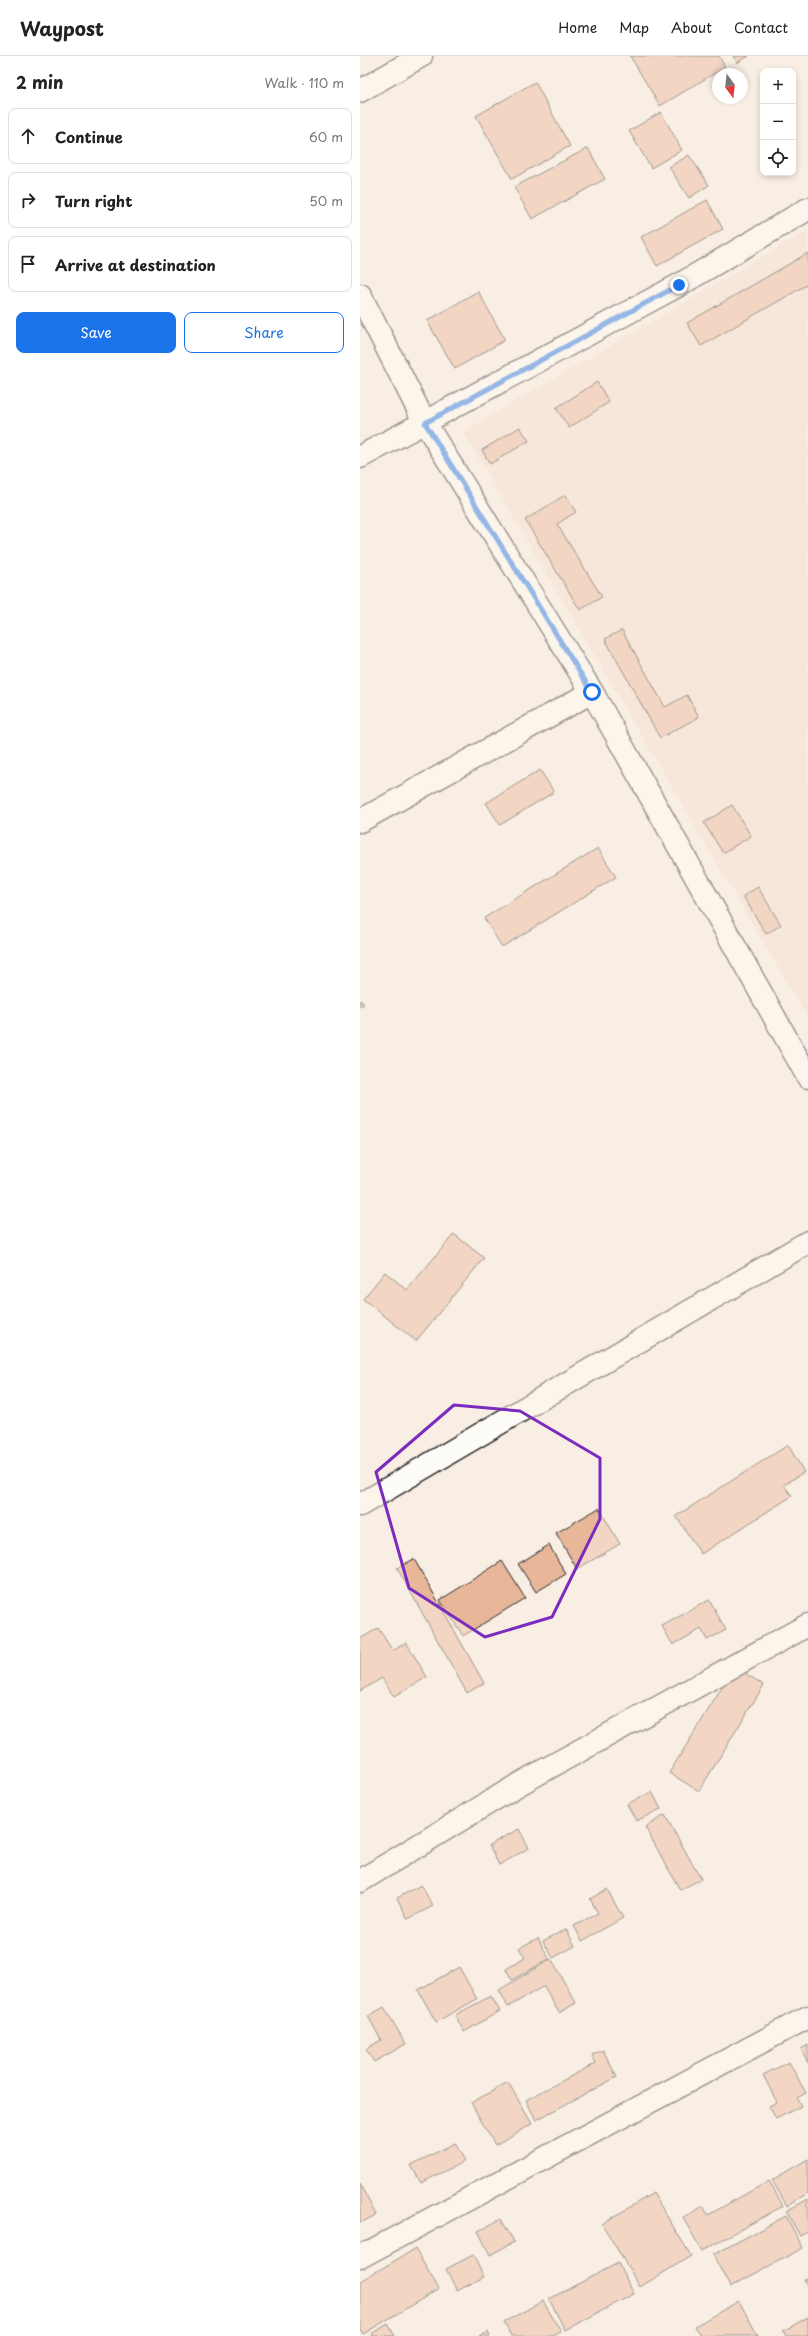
<!DOCTYPE html>
<html lang="en">
<head>
<meta charset="utf-8">
<style>
	body { margin:0; font-family:"Playpen Sans",sans-serif; background:#f6f6f6; color:#222 }
	.controls { position:absolute; right:12px; top:12px; display:grid; overflow:hidden; border-radius:8px; box-shadow:0 2px 6px #0003 }
	.controls button { width:36px; height:36px; display:grid; place-items:center; padding:0; border:0; border-bottom:1px solid #e0e0e0; background:#fff; color:#222; font:20px sans-serif }
	.compass { position:absolute; left:352px; top:12px; width:36px; height:36px; border-radius:50%; background:#fff; box-shadow:0 2px 6px #0003; rotate:165deg }
	.stop { position:absolute; width:12px; height:12px; margin:-9px; border:3px solid #1a73e8; border-radius:50%; background:#fff }
	.stop.end { background:#1a73e8; border-color:#fff; box-shadow:0 1px 4px #0008 }
	.list { margin:0; padding:0; list-style:none }
	h2 { display:flex; justify-content:space-between; align-items:center; height:52px; margin:0; padding:0 16px; font-size:17px }
	h2 small { font-size:13px; font-weight:400; color:#767676 }
	.list li { display:grid; grid-template-columns:26px 1fr auto; gap:12px; align-items:center; box-sizing:border-box; height:56px; margin:0 8px 8px; padding:0 8px; border:1px solid #e0e0e0; border-radius:8px }
	.list b { display:block; font-size:15px; white-space:nowrap }
	.list em { font-size:13px; font-style:normal; color:#767676 }
	.actions { display:flex; gap:8px; padding:12px 16px }
	.actions a { flex:1; padding:9px 0; border:1px solid #1a73e8; border-radius:8px; text-align:center; font-size:14px; color:#1a73e8 }
	.actions .main { background:#1a73e8; color:#fff }
	.icon { flex:none; width:22px; height:22px; fill:none; stroke:currentColor; stroke-width:2; stroke-linecap:round; stroke-linejoin:round }
	.map { position:relative; flex:none; width:448px; height:2280px; overflow:hidden }
	header { display:flex; align-items:center; gap:24px; box-sizing:border-box; height:56px; padding:0 20px; background:#fff; border-bottom:1px solid #e0e0e0 }
	header strong { font-size:19px }
	nav { display:flex; gap:22px; margin-inline-start:auto; font-size:14px }
	main { display:flex }
	aside { flex:1; background:#fff }
	.map>svg:first-child { display:block }
	.built { fill:#f4dece }
	.building { fill:#e8b799; stroke:#2b2b2b }
	.lines { fill:none; stroke-linecap:round; stroke-linejoin:round }
	.minor-casing { stroke:#2b2b2b; stroke-width:25 }
	.minor { stroke:#fdfcf7; stroke-width:22 }
	.route { stroke:#1a73e8; stroke-width:5 }
	.marked { fill:none; stroke:#7b2cbf; stroke-width:3; stroke-linejoin:round }
</style>
</head>
<body>
<header>
<strong>Waypost</strong>
<nav><a>Home</a><a>Map</a><a>About</a><a>Contact</a></nav>
</header>
<main>
<aside>
<h2>2 min<small>Walk · 110 m</small></h2>
<ul class="list">
<li><svg class="icon" aria-label="ahead" viewBox="0 0 24 24"><path d="M12 20V5M6 11l6-6 6 6"/></svg><div><b>Continue</b></div><em>60 m</em></li>
<li><svg class="icon" aria-label="right" viewBox="0 0 24 24"><path d="M7 20v-9h11M14 6l5 5-5 5"/></svg><div><b>Turn right</b></div><em>50 m</em></li>
<li><svg class="icon" aria-label="arrive" viewBox="0 0 24 24"><path d="M6 21V4h12l-3 4 3 4H6"/></svg><div><b>Arrive at destination</b></div></li>
</ul>
<div class="actions"><a class="main">Save</a><a>Share</a></div>
</aside>
<div class="map">
<svg width="448" height="2280" viewBox="0 0 448 2280">
	<rect width="100%" height="100%" fill="#f9eee4"/>
	<filter id="ink" filterUnits="userSpaceOnUse"><feTurbulence type="fractalNoise" baseFrequency=".025" numOctaves="2"/><feDisplacementMap in="SourceGraphic" scale="8" xChannelSelector="R" yChannelSelector="G"/><feConvolveMatrix kernelMatrix="1 2 1 2 8 2 1 2 1" color-interpolation-filters="sRGB"/></filter>
	<g filter="url(#ink)">
		<path class="built" d="M 448,174 L 448,963 L 103,376 Z"/>
		<path class="building" d="M 270,0 L 359,0 L 365,11 L 300,50 Z
			M 373,0 L 389,0 L 377,7 Z
			M 175,26 L 210,90 L 152,123 L 116,60 Z
			M 301,56 L 322,94 L 291,112 L 269,75 Z
			M 228,92 L 245,123 L 172,163 L 154,131 Z
			M 329,99 L 349,129 L 329,142 L 309,111 Z
			M 347,144 L 363,173 L 297,210 L 281,181 Z
			M 448,197 L 448,228 L 341,290 L 327,267 Z
			M 118,235 L 145,284 L 95,313 L 67,265 Z
			M 237,326 L 249,346 L 209,372 L 196,352 Z
			M 160,371 L 169,385 L 130,408 L 122,394 Z
			M 205,439 L 216,456 L 197,468 L 242,541 L 220,554 L 165,464 Z
			M 262,574 L 305,651 L 327,639 L 339,661 L 300,682 L 245,583 Z
			M 180,714 L 194,736 L 140,769 L 126,747 Z
			M 372,749 L 391,780 L 363,797 L 344,767 Z
			M 238,792 L 256,821 L 142,891 L 124,862 Z
			M 398,831 L 421,869 L 406,878 L 383,840 Z
			M 0,944 L 4,948 L 0,951 Z
			M 94,1178 L 124,1202 L 56,1285 L 3,1243 L 25,1216 L 47,1234 Z
			M 428,1389 L 444,1416 L 424,1429 L 432,1440 L 341,1498 L 316,1460 Z
			M 239,1452 L 260,1488 L 217,1513 L 196,1477 Z
			M 189,1489 L 206,1518 L 176,1536 L 158,1508 Z
			M 54,1503 L 124,1627 L 107,1637 L 37,1512 Z
			M 142,1505 L 165,1542 L 103,1580 L 80,1544 Z
			M 349,1544 L 366,1574 L 347,1584 L 341,1573 L 313,1589 L 302,1570 Z
			M 18,1572 L 33,1595 L 46,1586 L 67,1621 L 34,1641 L 22,1622 L 0,1635 L 0,1583 Z
			M 375,1611 L 404,1629 L 339,1735 L 309,1717 Z
			M 292,1736 L 301,1753 L 276,1765 L 267,1748 Z
			M 305,1759 L 341,1823 L 320,1834 L 285,1771 Z
			M 159,1773 L 169,1792 L 139,1809 L 129,1789 Z
			M 61,1829 L 73,1850 L 48,1863 L 37,1842 Z
			M 247,1833 L 263,1862 L 222,1885 L 214,1870 L 238,1857 L 230,1843 Z
			M 206,1873 L 215,1890 L 193,1902 L 183,1885 Z
			M 178,1882 L 189,1903 L 152,1924 L 146,1913 L 165,1902 L 159,1892 Z
			M 191,1903 L 216,1947 L 199,1957 L 184,1930 L 148,1951 L 139,1934 Z
			M 99,1911 L 117,1943 L 76,1966 L 58,1934 Z
			M 131,1940 L 140,1955 L 104,1976 L 95,1959 Z
			M 24,1951 L 46,1988 L 14,2006 L 6,1993 L 21,1984 L 8,1960 Z
			M 448,1989 L 448,2007 L 441,1993 Z
			M 243,1994 L 257,2021 L 176,2064 L 166,2044 L 236,2007 L 232,1999 Z
			M 429,2006 L 446,2037 L 437,2042 L 441,2050 L 416,2063 L 409,2050 L 417,2046 L 403,2019 Z
			M 148,2026 L 172,2068 L 135,2089 L 111,2047 Z
			M 95,2087 L 105,2105 L 61,2127 L 51,2109 Z
			M 448,2103 L 448,2137 L 427,2150 L 412,2124 Z
			M 409,2125 L 423,2150 L 342,2195 L 323,2162 L 343,2150 L 348,2159 Z
			M 0,2128 L 16,2159 L 0,2167 Z
			M 293,2137 L 331,2200 L 280,2231 L 242,2168 Z
			M 448,2143 L 448,2176 L 440,2180 L 426,2155 Z
			M 426,2160 L 443,2192 L 370,2231 L 353,2199 Z
			M 141,2163 L 154,2186 L 130,2199 L 118,2175 Z
			M 55,2193 L 79,2233 L 3,2278 L 0,2273 L 0,2225 Z
			M 113,2199 L 124,2221 L 97,2235 L 86,2213 Z
			M 258,2207 L 274,2238 L 205,2274 L 189,2243 Z
			M 448,2221 L 448,2231 L 444,2223 Z
			M 183,2245 L 201,2276 L 193,2280 L 151,2280 L 144,2266 Z
			M 379,2245 L 398,2280 L 341,2280 L 335,2270 Z
			M 448,2261 L 448,2280 L 426,2280 L 423,2275 Z
			M 28,2268 L 35,2280 L 12,2280 L 11,2278 Z
			M 128,2275 L 130,2280 L 119,2280 Z"/>
		<g class="lines">
			<g class="minor-casing">
				<path id="minor" d="M 0,35 L 61,0
					M 0,239 L 65,367 L 232,636 L 448,1021
					M 0,401 L 319,229 L 448,153
					M 0,765 L 232,636
					M 0,1449 L 448,1186
					M 0,1825 L 161,1727 L 448,1569
					M 0,2201 L 448,1961"/>
			</g>
			<use href="#minor" class="minor"/>
		</g>
	</g>
	<g class="lines" filter="url(#ink)">
		<path class="route" d="M 232,636 L 65,367 L 319,229"/>
	</g>
	<path d="M0 0H448V2280H0ZM 94,1349 L 160,1355 L 240,1402 L 240,1463 L 192,1561 L 125,1581 L 49,1532 L 16,1416 Z" fill="#f9eee4" fill-opacity=".55" fill-rule="evenodd"/>
	<path class="marked" d="M 94,1349 L 160,1355 L 240,1402 L 240,1463 L 192,1561 L 125,1581 L 49,1532 L 16,1416 Z"/>
</svg>
<div class="controls">
<button>+</button>
<button>−</button>
<button><svg class="icon" aria-label="locate" viewBox="0 0 24 24"><circle cx="12" cy="12" r="6"/><path d="M12 2v4M12 18v4M2 12h4M18 12h4"/></svg></button>
</div>
<svg class="compass" viewBox="-18 -18 36 36"><path d="M0-13l5 13h-10z" fill="#e53935"/><path d="M0 13l5-13h-10z" fill="#767676"/></svg>
<div class="stop" style="left:232px;top:636px"></div>
<div class="stop end" style="left:319px;top:229px"></div>
</div>
</main>
</body>
</html>
